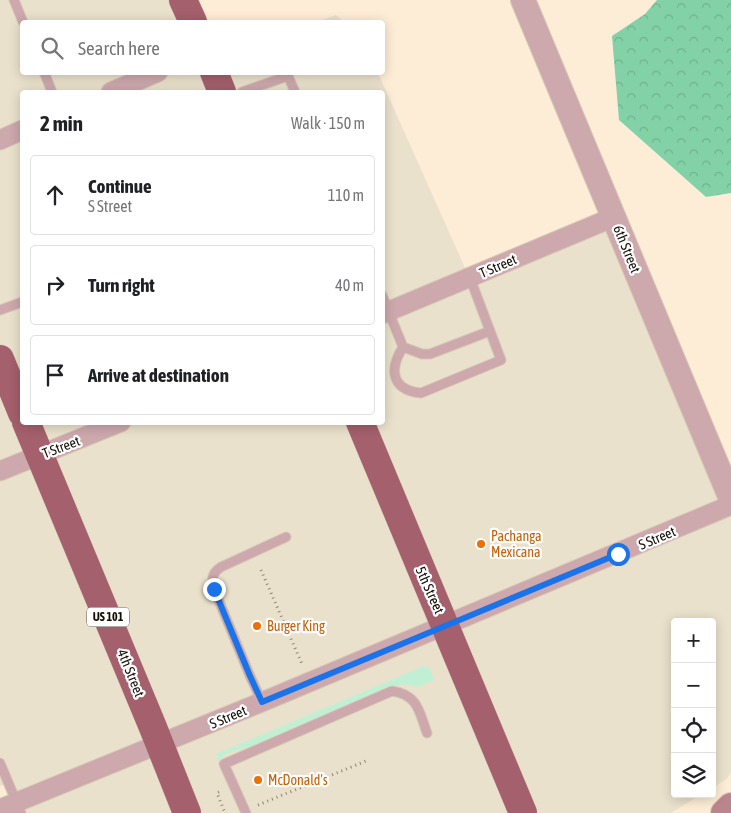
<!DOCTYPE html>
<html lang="en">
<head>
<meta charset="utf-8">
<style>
	body { margin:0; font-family:"Asap Condensed",sans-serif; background:#f6f6f6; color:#202124 }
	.controls { position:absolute; right:15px; bottom:15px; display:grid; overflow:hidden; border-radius:5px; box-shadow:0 2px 12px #0003 }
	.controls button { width:45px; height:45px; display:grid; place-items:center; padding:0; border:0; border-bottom:1px solid #e0e0e0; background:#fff; color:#202124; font:25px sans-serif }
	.stop { position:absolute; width:15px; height:15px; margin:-11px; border:4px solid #1a73e8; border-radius:50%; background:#fff }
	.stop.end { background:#1a73e8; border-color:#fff; box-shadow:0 1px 5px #0008 }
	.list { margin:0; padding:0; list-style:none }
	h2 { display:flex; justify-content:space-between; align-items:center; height:65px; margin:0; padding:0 20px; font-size:21px }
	h2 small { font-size:16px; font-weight:400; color:#757577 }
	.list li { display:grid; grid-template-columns:32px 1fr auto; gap:15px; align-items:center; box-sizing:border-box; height:80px; margin:0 10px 10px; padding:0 10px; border:1px solid #e0e0e0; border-radius:5px }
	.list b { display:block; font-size:19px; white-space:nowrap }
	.list p { margin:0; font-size:16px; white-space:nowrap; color:#757577 }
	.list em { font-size:16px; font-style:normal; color:#757577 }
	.icon { flex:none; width:28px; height:28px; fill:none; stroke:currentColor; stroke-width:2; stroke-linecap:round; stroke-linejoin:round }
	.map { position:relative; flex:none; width:731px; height:813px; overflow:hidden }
	.search { position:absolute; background:#fff; box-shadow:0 2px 12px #0003; left:20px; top:20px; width:365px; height:55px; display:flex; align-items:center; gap:12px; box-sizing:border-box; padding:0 18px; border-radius:5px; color:#757577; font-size:19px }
	.panel { position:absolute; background:#fff; box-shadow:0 2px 12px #0003; left:20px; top:90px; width:365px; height:335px; border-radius:5px }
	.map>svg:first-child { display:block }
	.commercial { fill:#eae1cc; fill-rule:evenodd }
	.grass { fill:#c0efd4 }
	.forest { fill:url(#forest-crowns) }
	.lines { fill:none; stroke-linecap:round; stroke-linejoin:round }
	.service-casing { stroke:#d7c9b5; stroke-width:11 }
	.minor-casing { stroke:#d7c9b5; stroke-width:21 }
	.tertiary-casing { stroke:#d7c9b5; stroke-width:26 }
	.secondary-casing { stroke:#d7c9b5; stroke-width:28 }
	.trunk-casing { stroke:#d7c9b5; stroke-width:29 }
	.path { stroke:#8f8475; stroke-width:3; stroke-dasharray:1 4; stroke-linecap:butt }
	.service { stroke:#cda8ad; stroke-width:9 }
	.minor { stroke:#cda8ad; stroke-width:19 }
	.tertiary { stroke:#cda8ad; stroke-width:24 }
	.secondary { stroke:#ba858d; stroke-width:26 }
	.trunk { stroke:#a4606c; stroke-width:28 }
	.route { stroke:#1a73e8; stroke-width:6 }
	.food-dot { fill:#e8710a; stroke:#fff; stroke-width:2 }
	.labels { text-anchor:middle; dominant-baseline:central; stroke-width:4.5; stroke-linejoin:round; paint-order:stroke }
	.shield { fill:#fff; stroke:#595651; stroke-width:1 }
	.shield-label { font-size:12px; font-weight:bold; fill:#120d06 }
	.street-label { font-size:14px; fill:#120d06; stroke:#fff }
	.food-label { font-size:14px; fill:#c56008; stroke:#fff; text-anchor:start }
</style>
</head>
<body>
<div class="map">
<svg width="731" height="813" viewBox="0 0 731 813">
	<defs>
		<pattern id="forest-crowns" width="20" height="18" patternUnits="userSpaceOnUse" patternTransform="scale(1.25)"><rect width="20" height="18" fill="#83d1a7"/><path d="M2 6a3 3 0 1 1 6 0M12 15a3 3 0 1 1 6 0" fill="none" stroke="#70b28e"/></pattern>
	</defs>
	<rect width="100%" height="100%" fill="#fdedd6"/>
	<path class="commercial" d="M 0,0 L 168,0 L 178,22 L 22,22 L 22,72 L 378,73 L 466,270 L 600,213 L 731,519 L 731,772 L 727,779 L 712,788 L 712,622 L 675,622 L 675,794 L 702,794 L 671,813 L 16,813 L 4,785 L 0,786 ZM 22,92 L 382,92 L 382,422 L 22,422 Z
		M 336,15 L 344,22 L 317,22 Z"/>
	<path class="grass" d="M 424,666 L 430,668 L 434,680 L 418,687 L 404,684 L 400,685 L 256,745 L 231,752 L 224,755 L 220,762 L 216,754 Z"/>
	<path class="forest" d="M 657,0 L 731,0 L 731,193 L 706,197 L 619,120 L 612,36 L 645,14 Z"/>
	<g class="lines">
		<g class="service-casing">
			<path id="service" d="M 14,0 L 23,22
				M 44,72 L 52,92
				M 242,92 L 288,76 L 295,92
				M 382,295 L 403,347 L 422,354 L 430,354 L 490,331
				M 0,310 L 22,302
				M 403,347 C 389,369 391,390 421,393 L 501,360 L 470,278
				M 262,702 L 250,676 L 214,589 C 212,578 211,574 221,567 L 286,537
				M 0,763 L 21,813
				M 246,813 L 224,764 L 392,691 C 418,695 419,711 427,733"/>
		</g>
		<g class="minor-casing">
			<path id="minor" d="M 111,92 L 158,72
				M 0,140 L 22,130
				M 382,314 L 614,217
				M 0,471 L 121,422
				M 0,809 L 262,702 L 731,505"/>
		</g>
		<g class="tertiary-casing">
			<path id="tertiary" d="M 523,0 L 731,499"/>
		</g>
		<g class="secondary-casing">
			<path id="secondary" d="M 724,813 L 731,806"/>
		</g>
		<g class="trunk-casing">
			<path id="trunk" d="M 183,0 L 193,22
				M 214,72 L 222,92
				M 0,359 L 22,413
				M 26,422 L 152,725 L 187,813
				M 360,422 L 523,813"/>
		</g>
		<path class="path" d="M 261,570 L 302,664
			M 219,792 L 217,793 L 225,813
			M 258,805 L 366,761"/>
		<use href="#service" class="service"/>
		<use href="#minor" class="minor"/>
		<use href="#tertiary" class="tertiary"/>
		<use href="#secondary" class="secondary"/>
		<use href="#trunk" class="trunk"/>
	</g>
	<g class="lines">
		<path class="route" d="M 214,589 L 250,676 L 262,702 L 618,554"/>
	</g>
	<g class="food-dot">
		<circle cx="481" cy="544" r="5"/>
		<circle cx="257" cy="626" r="5"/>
		<circle cx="258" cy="780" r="5"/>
	</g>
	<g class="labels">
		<rect class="shield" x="87" y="607.5" width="42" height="19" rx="4"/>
		<g class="shield-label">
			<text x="108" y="617">US 101</text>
		</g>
		<g class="street-label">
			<text transform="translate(627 249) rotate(68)">6th Street</text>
			<text transform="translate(498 266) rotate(-23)">T Street</text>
			<text transform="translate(61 447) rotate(-21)">T Street</text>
			<text transform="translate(657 538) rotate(-23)">S Street</text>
			<text transform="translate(430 590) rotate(66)">5th Street</text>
			<text transform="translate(131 673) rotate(68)">4th Street</text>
			<text transform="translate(228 717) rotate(-23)">S Street</text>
		</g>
		<g class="food-label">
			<text x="491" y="536">Pachanga<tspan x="491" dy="16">Mexicana</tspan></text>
			<text x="267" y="626">Burger King</text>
			<text x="268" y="780">McDonald's</text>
		</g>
	</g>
</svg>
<div class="controls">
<button>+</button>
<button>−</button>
<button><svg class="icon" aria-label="locate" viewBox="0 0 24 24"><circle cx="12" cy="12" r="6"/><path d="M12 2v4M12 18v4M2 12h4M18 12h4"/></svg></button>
<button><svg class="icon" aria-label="layers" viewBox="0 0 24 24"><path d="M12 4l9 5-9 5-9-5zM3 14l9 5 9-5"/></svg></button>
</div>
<div class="stop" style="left:618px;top:554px"></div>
<div class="stop end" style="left:214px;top:589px"></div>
<div class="search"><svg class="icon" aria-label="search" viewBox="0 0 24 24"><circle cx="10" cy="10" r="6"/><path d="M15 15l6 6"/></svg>Search here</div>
<section class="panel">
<h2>2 min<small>Walk · 150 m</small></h2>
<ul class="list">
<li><svg class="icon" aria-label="ahead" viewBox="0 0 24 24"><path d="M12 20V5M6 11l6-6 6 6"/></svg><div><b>Continue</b><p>S Street</p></div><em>110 m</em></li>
<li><svg class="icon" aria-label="right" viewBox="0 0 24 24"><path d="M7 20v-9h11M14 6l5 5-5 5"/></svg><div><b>Turn right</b></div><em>40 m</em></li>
<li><svg class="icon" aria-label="arrive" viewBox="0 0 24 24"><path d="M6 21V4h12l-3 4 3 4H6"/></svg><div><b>Arrive at destination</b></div></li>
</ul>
</section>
</div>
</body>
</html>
